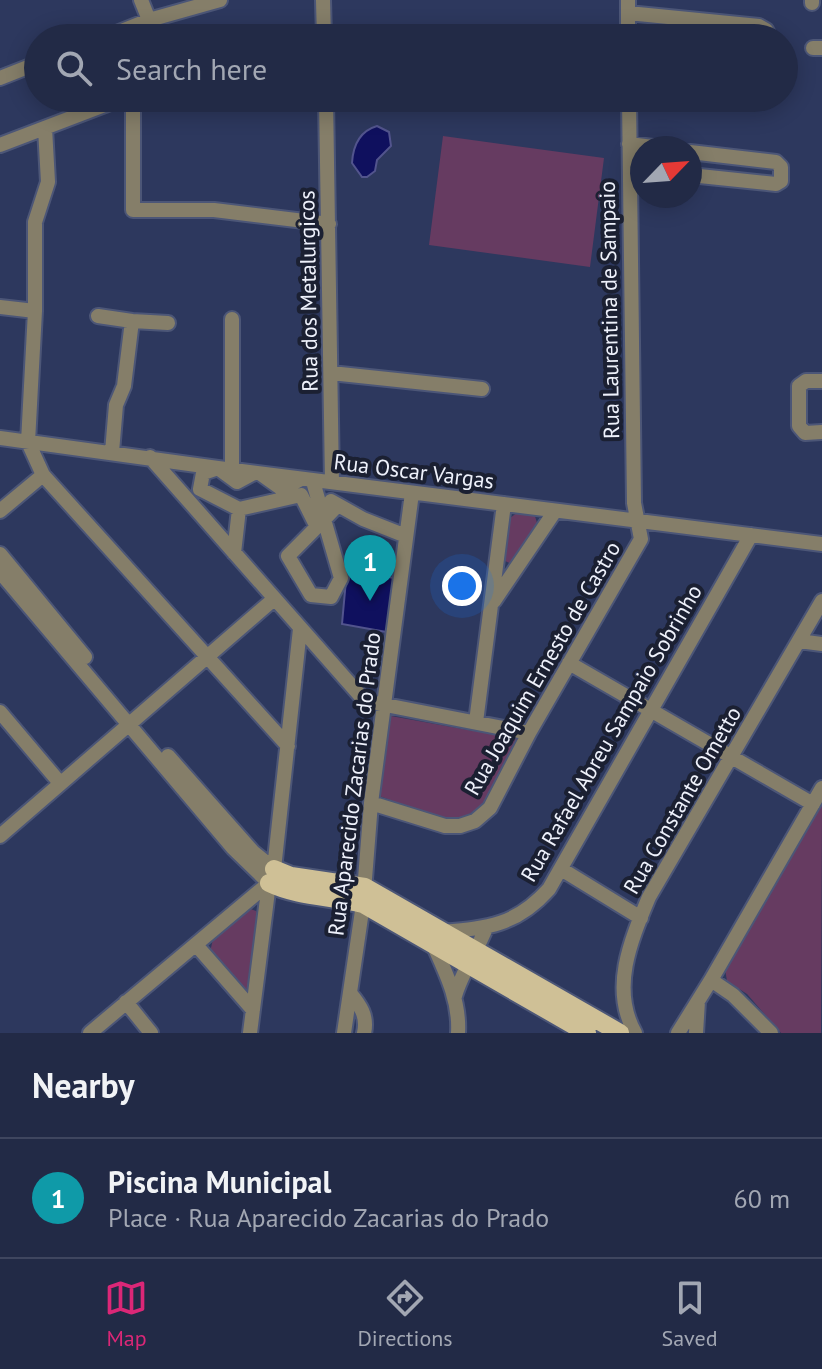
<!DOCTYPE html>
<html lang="en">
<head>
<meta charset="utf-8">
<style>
	body { margin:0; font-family:"PT Sans",sans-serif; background:#2a324d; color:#f1f3f6 }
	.compass { position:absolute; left:630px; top:136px; width:72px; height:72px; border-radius:50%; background:#222a46; box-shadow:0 4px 20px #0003; rotate:65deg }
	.you { position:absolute; left:462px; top:586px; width:28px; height:28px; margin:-20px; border:6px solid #fff; border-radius:50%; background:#1a73e8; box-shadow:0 0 0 12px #1a73e833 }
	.badge { display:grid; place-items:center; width:52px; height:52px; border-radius:50%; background:#db2777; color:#fff; font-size:26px; font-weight:700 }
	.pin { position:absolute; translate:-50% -66px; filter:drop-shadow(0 2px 4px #0008) }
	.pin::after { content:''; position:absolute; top:42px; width:28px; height:24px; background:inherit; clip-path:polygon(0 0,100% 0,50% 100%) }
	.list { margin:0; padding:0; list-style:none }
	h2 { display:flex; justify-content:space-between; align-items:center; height:104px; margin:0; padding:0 32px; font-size:34px }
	h2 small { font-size:26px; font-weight:400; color:#a2a7b3 }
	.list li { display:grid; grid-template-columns:52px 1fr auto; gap:24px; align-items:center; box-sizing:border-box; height:120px; padding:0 32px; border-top:2px solid #3f465f }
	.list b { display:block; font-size:30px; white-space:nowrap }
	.list p { margin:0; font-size:26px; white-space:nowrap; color:#a2a7b3 }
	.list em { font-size:26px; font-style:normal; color:#a2a7b3 }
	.icon { flex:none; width:44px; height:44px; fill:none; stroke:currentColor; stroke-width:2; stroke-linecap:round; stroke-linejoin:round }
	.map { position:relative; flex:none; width:822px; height:1033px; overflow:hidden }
	.search { position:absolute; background:#222a46; box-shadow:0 4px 20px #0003; left:24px; right:24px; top:24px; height:88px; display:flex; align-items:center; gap:20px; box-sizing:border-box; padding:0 28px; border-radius:44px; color:#a2a7b3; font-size:30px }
	.sheet { height:224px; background:#222a46 }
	nav { display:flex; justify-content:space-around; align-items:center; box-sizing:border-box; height:112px; border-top:2px solid #3f465f; background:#222a46; font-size:22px; color:#a2a7b3 }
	nav a { display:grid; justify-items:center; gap:4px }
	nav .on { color:#db2777 }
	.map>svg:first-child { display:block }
	.green { fill:#663b61 }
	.water { fill:#0f105e; stroke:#52548d; stroke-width:2 }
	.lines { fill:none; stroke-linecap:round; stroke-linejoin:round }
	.minor-casing { stroke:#4c5677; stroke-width:18 }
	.major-casing { stroke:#4c5677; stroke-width:22 }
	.path { stroke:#6d7692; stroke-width:2; stroke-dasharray:6 4; stroke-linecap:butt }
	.minor { stroke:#857e69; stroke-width:14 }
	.major { stroke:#cfc096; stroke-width:18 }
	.labels { text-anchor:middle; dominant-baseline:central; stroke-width:8; stroke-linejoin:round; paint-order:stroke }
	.street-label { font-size:22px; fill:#eef1fb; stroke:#1b2032 }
</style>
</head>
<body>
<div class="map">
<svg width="822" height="1033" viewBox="0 0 822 1033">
	<rect width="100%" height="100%" fill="#2d385e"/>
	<path class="green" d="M 443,136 L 604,158 L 590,267 L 429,245 Z
		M 518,512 L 534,513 L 538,526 L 512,564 L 505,561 L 510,518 Z
		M 391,716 L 518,739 C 502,769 487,825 444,818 C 423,815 400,803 379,796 Z
		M 822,801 L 821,1033 L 781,1033 L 747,994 L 727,981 L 725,969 Z
		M 248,908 L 256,911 L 260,918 L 250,990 L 242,991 L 210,952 L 214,935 Z"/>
	<path class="water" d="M 377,126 L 389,132 L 391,146 L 377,160 L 375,171 L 367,177 L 362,177 L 352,163 C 353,146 360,131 377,126 Z
		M 347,569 L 399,579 L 392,633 L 342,624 Z"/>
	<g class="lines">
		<g class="minor-casing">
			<path id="minor" d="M 141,0 L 149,20
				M 323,0 L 324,38
				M 628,0 L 628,38
				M 812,0 L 812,3
				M 628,13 L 759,26 L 766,30 L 770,38
				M 104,38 L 149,20 L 220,0
				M 813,48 L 822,48
				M 0,78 L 38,63
				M 133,98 L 133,210 L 214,210 L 329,224
				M 326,98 L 332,482
				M 45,128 L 48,182 L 35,222 L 35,311 L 28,442 L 43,475 L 288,746
				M 629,144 L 661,148
				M 0,145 L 123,98
				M 690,152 L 776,162 L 781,167 L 781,181 L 776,184 L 690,175
				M 0,307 L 35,311
				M 98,316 L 132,321
				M 232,319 L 232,470
				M 331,373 L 482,389
				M 822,381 L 806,381 L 799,386 L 799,426 L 805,433 L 822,432
				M 0,438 L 218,468 L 822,544
				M 112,452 L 116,405 L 124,386 L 132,321 L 168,323
				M 150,457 L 365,701 L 529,733
				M 254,473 L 237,482 L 218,468 L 203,473 L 200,489 L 239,509 L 301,495 L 317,527
				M 261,474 L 282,489 L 301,479
				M 314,485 L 341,578 L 331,597 L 311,595 L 288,556 C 304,540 321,523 337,506
				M 331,501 L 363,519 L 406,536
				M 0,511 L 43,475
				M 234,553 L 239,509
				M 0,554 L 85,657
				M 0,572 L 233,848 L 269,883 L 90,1033
				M 494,601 L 555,511
				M 799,641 L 822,644
				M 569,663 L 813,804
				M 0,712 L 60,783
				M 476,722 L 504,504
				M 168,756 L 253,852 L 274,869
				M 371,803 L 445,826 L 460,826 L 475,821 L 490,808 L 529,733 L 641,539 L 634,503 L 629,98
				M 0,836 L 274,599
				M 561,869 L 641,918
				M 197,946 L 253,1010
				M 711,980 L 733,995 L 771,1033
				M 350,993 C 360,1005 368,1016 364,1033
				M 455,996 C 462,972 477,951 486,928
				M 126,1002 L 151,1033
				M 250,1033 L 269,883 L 274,869 L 300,629
				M 344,1033 L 363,904 L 371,803 L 412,493
				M 458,1033 C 460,1001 446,973 433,944 L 441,932 C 487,928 516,926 549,889 L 751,535
				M 635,1033 C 610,988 631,940 649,897 L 822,601
				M 678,1033 L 711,980 L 822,788
				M 696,1033 L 698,1001"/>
		</g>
		<g class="major-casing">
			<path id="major" d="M 274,869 L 291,876 L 365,887 L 620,1033
				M 269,883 C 298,897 331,896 363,904 L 587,1033"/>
		</g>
		<path class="path" d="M 283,38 L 311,28"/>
		<use href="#minor" class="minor"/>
		<use href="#major" class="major"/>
	</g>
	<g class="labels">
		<g class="street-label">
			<text transform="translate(308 291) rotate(-91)">Rua dos Metalurgicos</text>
			<text transform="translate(609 310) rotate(-91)">Rua Laurentina de Sampaio</text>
			<text transform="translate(414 471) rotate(7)">Rua Oscar Vargas</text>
			<text transform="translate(542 668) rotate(-60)">Rua Joaquim Ernesto de Castro</text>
			<text transform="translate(611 733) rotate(-60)">Rua Rafael Abreu Sampaio Sobrinho</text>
			<text transform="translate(354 784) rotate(-83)">Rua Aparecido Zacarias do Prado</text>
			<text transform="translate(682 800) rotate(-60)">Rua Constante Ometto</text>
		</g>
	</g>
</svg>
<svg class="compass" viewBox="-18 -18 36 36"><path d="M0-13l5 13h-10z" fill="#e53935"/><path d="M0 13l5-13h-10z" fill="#a2a7b3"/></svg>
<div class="you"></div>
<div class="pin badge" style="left:370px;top:601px;background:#0f9aa8">1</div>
<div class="search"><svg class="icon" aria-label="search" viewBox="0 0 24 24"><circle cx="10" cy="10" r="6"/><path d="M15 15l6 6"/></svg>Search here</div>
</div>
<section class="sheet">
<h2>Nearby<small></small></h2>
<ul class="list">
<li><span class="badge" style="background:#0f9aa8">1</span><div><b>Piscina Municipal</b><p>Place · Rua Aparecido Zacarias do Prado</p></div><em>60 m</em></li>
</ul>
</section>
<nav>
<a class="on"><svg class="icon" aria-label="map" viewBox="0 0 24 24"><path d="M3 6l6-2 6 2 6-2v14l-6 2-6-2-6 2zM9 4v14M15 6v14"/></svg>Map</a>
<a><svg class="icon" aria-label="directions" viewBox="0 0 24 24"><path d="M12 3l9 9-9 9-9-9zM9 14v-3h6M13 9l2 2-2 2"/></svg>Directions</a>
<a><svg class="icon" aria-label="saved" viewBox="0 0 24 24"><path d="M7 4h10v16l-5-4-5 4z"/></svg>Saved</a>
</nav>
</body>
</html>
